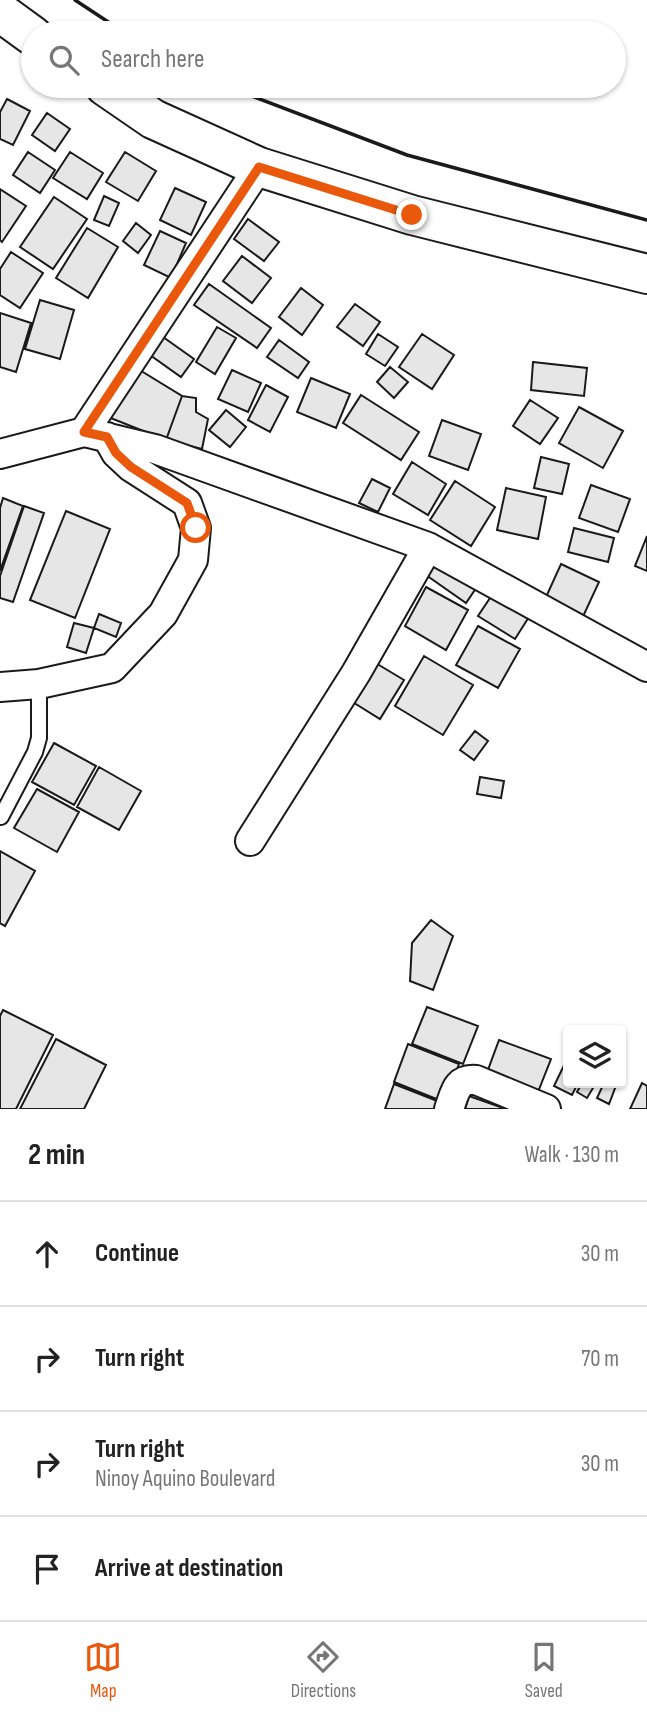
<!DOCTYPE html>
<html lang="en">
<head>
<meta charset="utf-8">
<style>
	body { margin:0; font-family:"Sofia Sans Condensed",sans-serif; background:#f2f2f2; color:#222 }
	.controls { position:absolute; right:21px; bottom:21px; display:grid; overflow:hidden; border-radius:7px; box-shadow:0 2px 5px #0004 }
	.controls button { width:63px; height:63px; display:grid; place-items:center; padding:0; border:0; border-bottom:2px solid #e0e0e0; background:#fff; color:#222; font:35px sans-serif }
	.stop { position:absolute; width:21px; height:21px; margin:-16px; border:5px solid #ea580c; border-radius:50%; background:#fff }
	.stop.end { background:#ea580c; border-color:#fff; box-shadow:0 2px 7px #0008 }
	.list { margin:0; padding:0; list-style:none }
	h2 { display:flex; justify-content:space-between; align-items:center; height:91px; margin:0; padding:0 28px; font-size:30px }
	h2 small { font-size:23px; font-weight:400; color:#767676 }
	.list li { display:grid; grid-template-columns:46px 1fr auto; gap:21px; align-items:center; box-sizing:border-box; height:105px; padding:0 28px; border-top:2px solid #e0e0e0 }
	.list b { display:block; font-size:26px; white-space:nowrap }
	.list p { margin:0; font-size:23px; white-space:nowrap; color:#767676 }
	.list em { font-size:23px; font-style:normal; color:#767676 }
	.icon { flex:none; width:38px; height:38px; fill:none; stroke:currentColor; stroke-width:2; stroke-linecap:round; stroke-linejoin:round }
	.map { position:relative; flex:none; width:647px; height:1109px; overflow:hidden }
	.search { position:absolute; background:#fff; box-shadow:0 2px 5px #0004; left:21px; right:21px; top:21px; height:77px; display:flex; align-items:center; gap:18px; box-sizing:border-box; padding:0 24px; border-radius:38px; color:#767676; font-size:26px }
	.sheet { height:511px; background:#fff }
	nav { display:flex; justify-content:space-around; align-items:center; box-sizing:border-box; height:98px; border-top:2px solid #e0e0e0; background:#fff; font-size:19px; color:#767676 }
	nav a { display:grid; justify-items:center; gap:4px }
	nav .on { color:#ea580c }
	.map>svg:first-child { display:block }
	.building { fill:#e6e6e6; stroke:#1a1a1a; stroke-width:2 }
	.lines { fill:none; stroke-linecap:round; stroke-linejoin:round }
	.lane-casing { stroke:#1a1a1a; stroke-width:18 }
	.street-casing { stroke:#1a1a1a; stroke-width:32 }
	.secondary-casing { stroke:#1a1a1a; stroke-width:42 }
	.lane { stroke:#fff; stroke-width:14 }
	.street { stroke:#fff; stroke-width:28 }
	.secondary { stroke:#fff; stroke-width:38 }
	.wall { stroke:#1a1a1a; stroke-width:3.5 }
	.route { stroke:#ea580c; stroke-width:9 }
</style>
</head>
<body>
<div class="map">
<svg width="647" height="1109" viewBox="0 0 647 1109">
	<rect width="100%" height="100%" fill="#fff"/>
	<path class="building" d="M 7,99 L 30,111 L 13,145 L 0,139 L 0,112 Z
		M 47,113 L 70,129 L 55,151 L 32,135 Z
		M 28,152 L 55,170 L 40,193 L 13,175 Z
		M 70,152 L 103,173 L 87,199 L 53,178 Z
		M 125,152 L 156,171 L 138,201 L 106,182 Z
		M 175,188 L 206,202 L 191,235 L 160,220 Z
		M 0,189 L 26,206 L 2,242 L 0,240 Z
		M 104,196 L 119,203 L 109,226 L 94,220 Z
		M 54,197 L 87,219 L 53,269 L 20,247 Z
		M 248,219 L 279,242 L 264,261 L 234,239 Z
		M 136,223 L 151,235 L 138,253 L 123,241 Z
		M 87,228 L 118,247 L 88,298 L 56,278 Z
		M 160,231 L 186,243 L 171,278 L 144,265 Z
		M 11,252 L 43,273 L 20,308 L 0,295 L 0,269 Z
		M 242,256 L 271,278 L 252,303 L 223,281 Z
		M 209,284 L 271,328 L 257,348 L 194,305 Z
		M 301,288 L 323,305 L 302,335 L 279,317 Z
		M 40,300 L 74,310 L 60,359 L 25,349 Z
		M 355,304 L 380,322 L 363,346 L 337,327 Z
		M 0,313 L 31,323 L 16,372 L 0,367 Z
		M 217,327 L 236,338 L 215,374 L 196,362 Z
		M 378,334 L 398,347 L 385,366 L 366,354 Z
		M 422,334 L 454,355 L 432,389 L 399,367 Z
		M 163,337 L 194,359 L 181,377 L 150,355 Z
		M 279,340 L 309,362 L 298,378 L 267,357 Z
		M 533,362 L 587,368 L 584,396 L 531,390 Z
		M 390,367 L 408,382 L 394,398 L 377,382 Z
		M 138,369 L 182,396 L 166,440 L 103,415 Z
		M 232,370 L 261,383 L 248,412 L 218,399 Z
		M 311,378 L 350,394 L 336,428 L 297,412 Z
		M 266,385 L 288,397 L 270,432 L 248,420 Z
		M 361,395 L 419,432 L 401,460 L 343,423 Z
		M 182,396 L 196,398 L 196,412 L 208,419 L 202,449 L 166,440 Z
		M 530,400 L 558,418 L 540,444 L 513,426 Z
		M 579,407 L 623,431 L 603,468 L 559,443 Z
		M 226,410 L 246,427 L 230,447 L 209,430 Z
		M 442,420 L 481,434 L 468,470 L 429,456 Z
		M 541,457 L 569,464 L 562,494 L 534,488 Z
		M 412,462 L 446,484 L 428,515 L 393,494 Z
		M 372,479 L 390,488 L 378,512 L 359,503 Z
		M 455,481 L 495,507 L 471,546 L 430,520 Z
		M 591,485 L 630,499 L 618,532 L 579,518 Z
		M 506,488 L 546,497 L 538,539 L 497,530 Z
		M 3,498 L 23,506 L 0,571 L 0,508 Z
		M 24,506 L 44,513 L 13,602 L 0,598 L 0,576 Z
		M 66,511 L 110,529 L 75,618 L 30,600 Z
		M 574,528 L 614,538 L 608,562 L 568,552 Z
		M 647,536 L 647,571 L 635,566 Z
		M 444,547 L 485,575 L 466,603 L 426,575 Z
		M 561,564 L 599,582 L 574,636 L 536,619 Z
		M 498,586 L 534,609 L 515,639 L 478,616 Z
		M 426,587 L 468,610 L 446,650 L 405,626 Z
		M 99,614 L 121,623 L 116,637 L 94,628 Z
		M 74,623 L 94,628 L 86,653 L 67,647 Z
		M 478,626 L 520,649 L 498,688 L 456,665 Z
		M 424,656 L 473,685 L 443,735 L 395,706 Z
		M 374,662 L 404,680 L 380,719 L 351,701 Z
		M 475,731 L 488,741 L 474,760 L 460,750 Z
		M 54,743 L 96,766 L 74,805 L 32,782 Z
		M 99,767 L 141,791 L 119,830 L 77,807 Z
		M 480,777 L 504,781 L 501,798 L 477,794 Z
		M 37,789 L 79,812 L 57,852 L 14,828 Z
		M 0,851 L 35,871 L 5,926 L 0,923 Z
		M 431,920 L 453,936 L 433,990 L 410,981 L 412,943 Z
		M 427,1007 L 478,1026 L 463,1064 L 412,1044 Z
		M 3,1010 L 53,1035 L 16,1109 L 0,1109 L 0,1016 Z
		M 56,1039 L 106,1065 L 84,1109 L 20,1109 Z
		M 499,1040 L 551,1059 L 536,1097 L 485,1078 Z
		M 408,1044 L 459,1064 L 444,1102 L 394,1082 Z
		M 568,1057 L 568,1083 L 578,1083 L 572,1095 L 554,1086 Z
		M 582,1083 L 596,1083 L 587,1098 L 577,1092 Z
		M 604,1083 L 617,1083 L 609,1104 L 597,1098 Z
		M 642,1083 L 647,1086 L 647,1109 L 630,1109 Z
		M 394,1084 L 445,1104 L 443,1109 L 385,1109 Z
		M 469,1096 L 506,1109 L 465,1109 Z"/>
	<g class="lines">
		<g class="lane-casing">
			<path id="lane" d="M 1,817 L 35,752 L 39,738 L 39,684"/>
		</g>
		<g class="street-casing">
			<path id="street" d="M 84,432 L 155,449 L 428,547 L 647,667
				M 0,454 L 84,432 L 259,167
				M 0,687 L 39,684 L 112,668 L 163,614 L 193,560 L 196,528 L 187,503 L 131,467 L 116,453 L 107,437
				M 250,841 L 356,673 L 428,547
				M 449,1109 C 455,1093 456,1078 476,1080 L 546,1109"/>
		</g>
		<g class="secondary-casing">
			<path id="secondary" d="M 0,12 L 33,36
				M 105,86 L 153,119 L 259,167 L 412,215 L 647,274"/>
		</g>
		<use href="#lane" class="lane"/>
		<use href="#street" class="street"/>
		<use href="#secondary" class="secondary"/>
		<path class="wall" d="M 75,0 L 125,33
			M 225,86 L 407,155 L 647,220"/>
	</g>
	<g class="lines">
		<path class="route" d="M 196,528 L 187,503 L 131,467 L 116,453 L 107,437 L 84,432 L 259,167 L 412,215"/>
	</g>
</svg>
<div class="controls">
<button><svg class="icon" aria-label="layers" viewBox="0 0 24 24"><path d="M12 4l9 5-9 5-9-5zM3 14l9 5 9-5"/></svg></button>
</div>
<div class="stop" style="left:196px;top:528px"></div>
<div class="stop end" style="left:412px;top:215px"></div>
<div class="search"><svg class="icon" aria-label="search" viewBox="0 0 24 24"><circle cx="10" cy="10" r="6"/><path d="M15 15l6 6"/></svg>Search here</div>
</div>
<section class="sheet">
<h2>2 min<small>Walk · 130 m</small></h2>
<ul class="list">
<li><svg class="icon" aria-label="ahead" viewBox="0 0 24 24"><path d="M12 20V5M6 11l6-6 6 6"/></svg><div><b>Continue</b></div><em>30 m</em></li>
<li><svg class="icon" aria-label="right" viewBox="0 0 24 24"><path d="M7 20v-9h11M14 6l5 5-5 5"/></svg><div><b>Turn right</b></div><em>70 m</em></li>
<li><svg class="icon" aria-label="right" viewBox="0 0 24 24"><path d="M7 20v-9h11M14 6l5 5-5 5"/></svg><div><b>Turn right</b><p>Ninoy Aquino Boulevard</p></div><em>30 m</em></li>
<li><svg class="icon" aria-label="arrive" viewBox="0 0 24 24"><path d="M6 21V4h12l-3 4 3 4H6"/></svg><div><b>Arrive at destination</b></div></li>
</ul>
</section>
<nav>
<a class="on"><svg class="icon" aria-label="map" viewBox="0 0 24 24"><path d="M3 6l6-2 6 2 6-2v14l-6 2-6-2-6 2zM9 4v14M15 6v14"/></svg>Map</a>
<a><svg class="icon" aria-label="directions" viewBox="0 0 24 24"><path d="M12 3l9 9-9 9-9-9zM9 14v-3h6M13 9l2 2-2 2"/></svg>Directions</a>
<a><svg class="icon" aria-label="saved" viewBox="0 0 24 24"><path d="M7 4h10v16l-5-4-5 4z"/></svg>Saved</a>
</nav>
</body>
</html>
